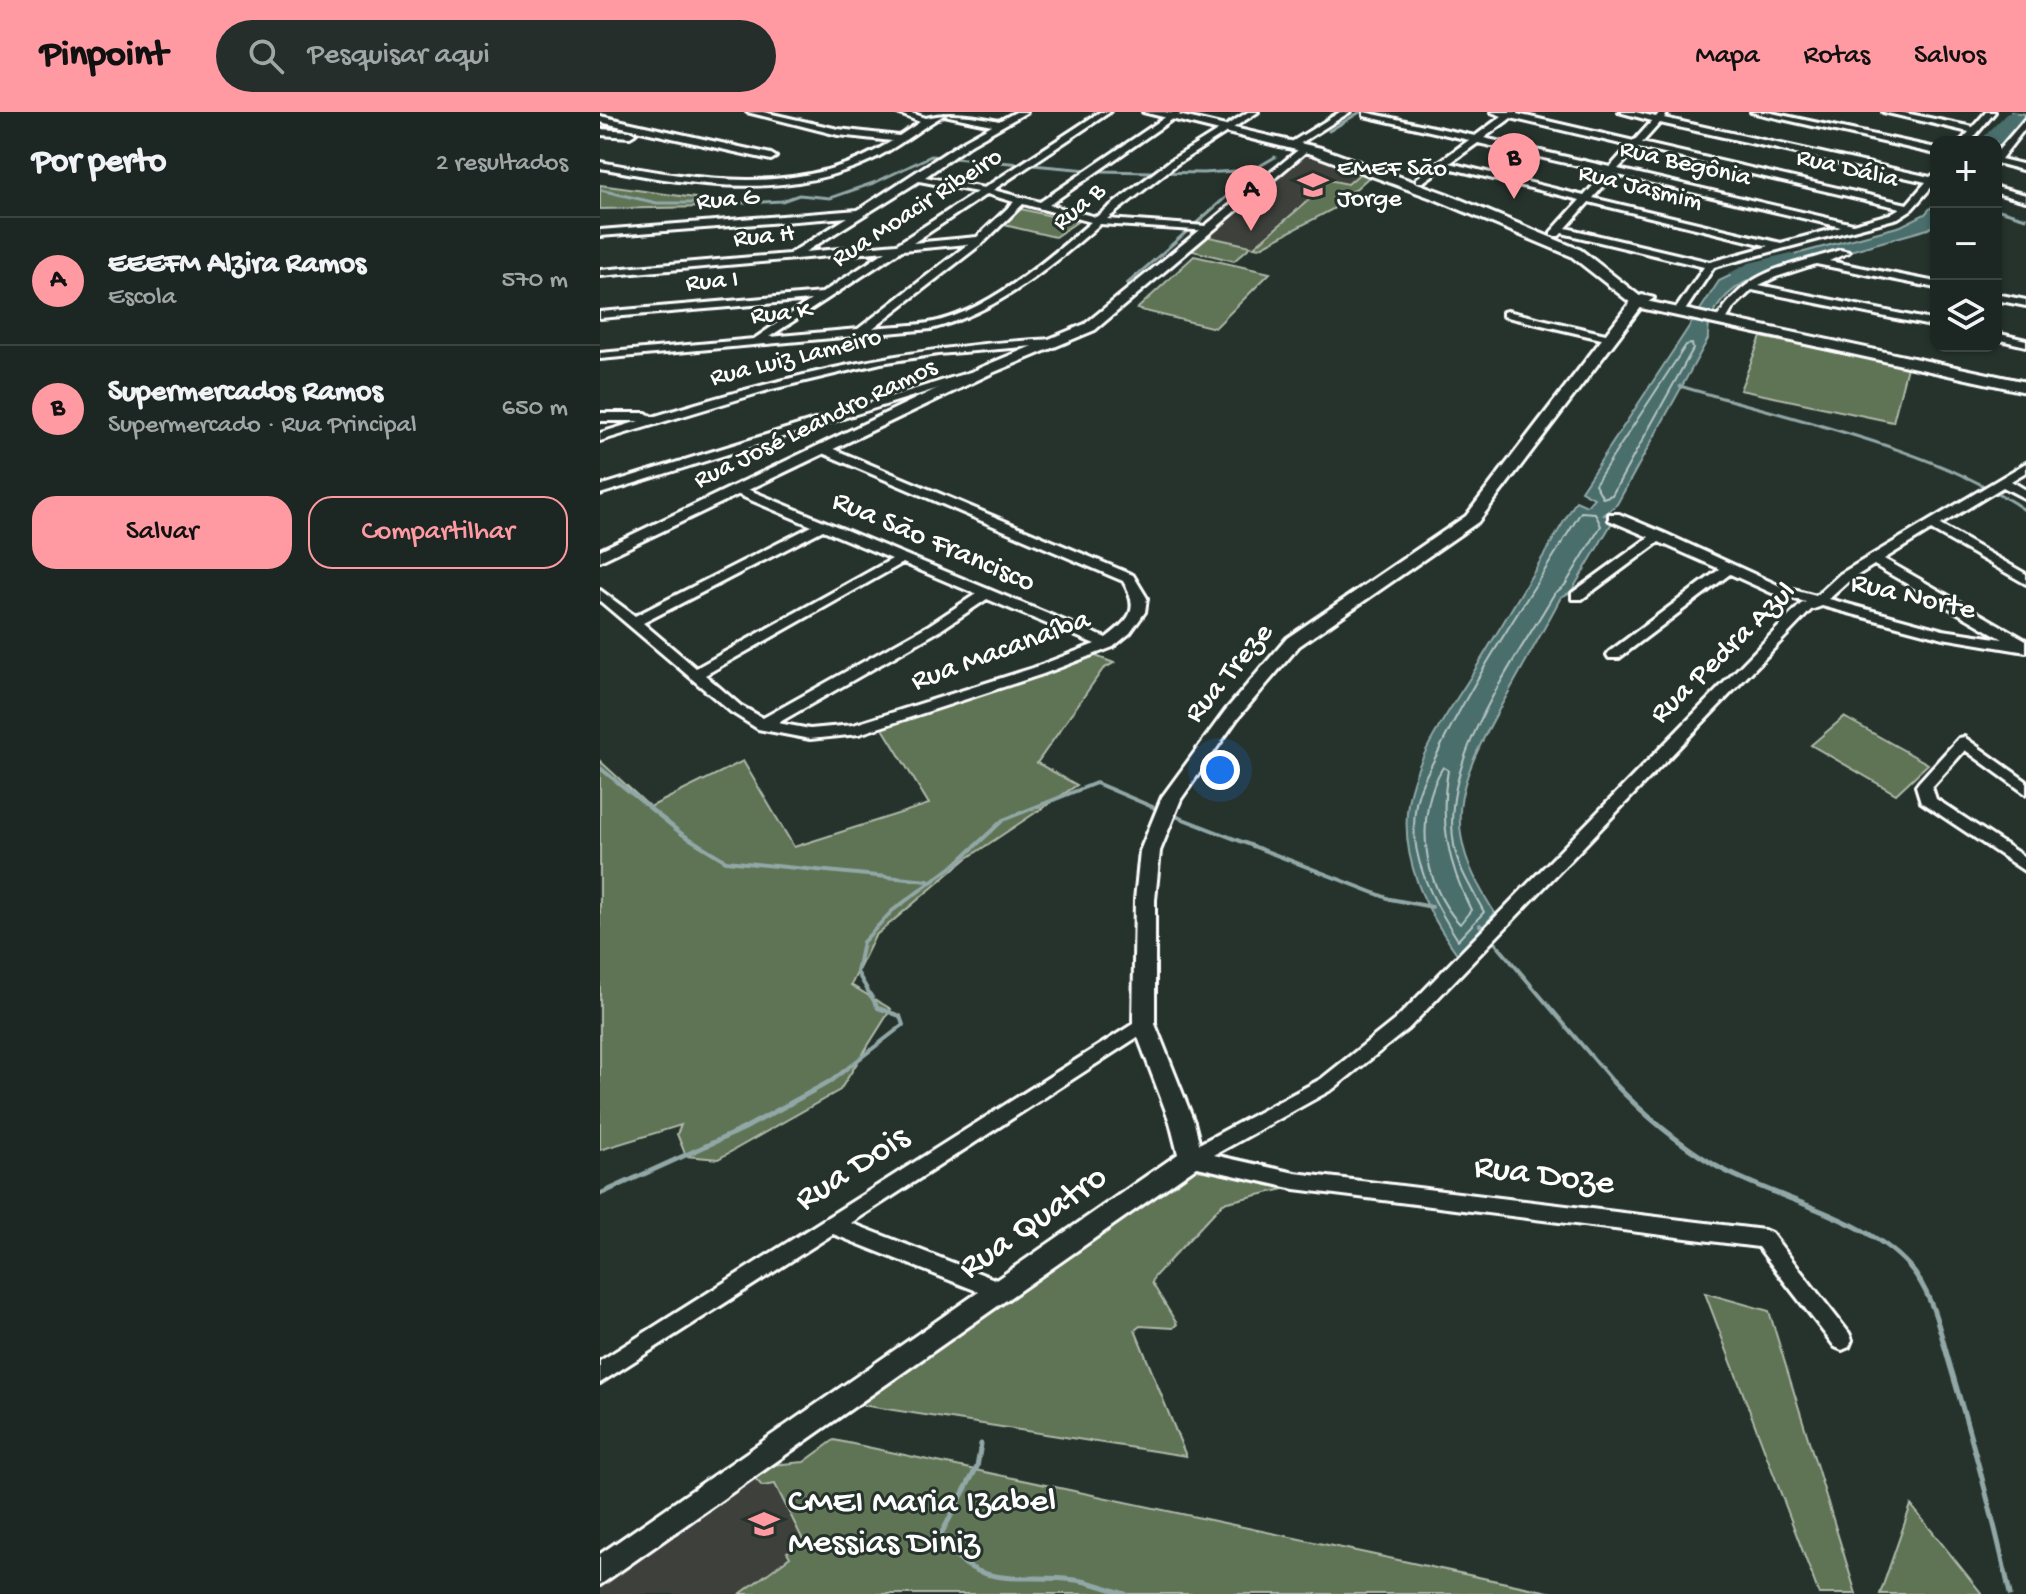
<!DOCTYPE html>
<html lang="pt">
<head>
<meta charset="utf-8">
<style>
	body { margin:0; font-family:"Gochi Hand",sans-serif; background:#252e2a; color:#f1f3f6 }
	.controls { position:absolute; right:24px; top:24px; display:grid; overflow:hidden; border-radius:16px; box-shadow:0 2px 6px #0004 }
	.controls button { width:72px; height:72px; display:grid; place-items:center; padding:0; border:0; border-bottom:2px solid #3a4340; background:#1c2622; color:#f1f3f6; font:40px sans-serif }
	.you { position:absolute; left:620px; top:658px; width:28px; height:28px; margin:-20px; border:6px solid #fff; border-radius:50%; background:#1a73e8; box-shadow:0 0 0 12px #1a73e833 }
	.badge { display:grid; place-items:center; width:52px; height:52px; border-radius:50%; background:#ff9aa2; color:#111; font-size:26px; font-weight:700 }
	.pin { position:absolute; translate:-50% -66px; filter:drop-shadow(0 2px 4px #0008) }
	.pin::after { content:''; position:absolute; top:42px; width:28px; height:24px; background:inherit; clip-path:polygon(0 0,100% 0,50% 100%) }
	.list { margin:0; padding:0; list-style:none }
	h2 { display:flex; justify-content:space-between; align-items:center; height:104px; margin:0; padding:0 32px; font-size:34px }
	h2 small { font-size:26px; font-weight:400; color:#a0a5a5 }
	.list li { display:grid; grid-template-columns:52px 1fr auto; gap:24px; align-items:center; box-sizing:border-box; height:128px; padding:0 32px; border-top:2px solid #3a4340 }
	.list b { display:block; font-size:30px; white-space:nowrap }
	.list p { margin:0; font-size:26px; white-space:nowrap; color:#a0a5a5 }
	.list em { font-size:26px; font-style:normal; color:#a0a5a5 }
	.actions { display:flex; gap:16px; padding:24px 32px }
	.actions a { flex:1; padding:18px 0; border:2px solid #ff9aa2; border-radius:24px; text-align:center; font-size:28px; color:#ff9aa2 }
	.actions .main { background:#ff9aa2; color:#111 }
	.icon { flex:none; width:44px; height:44px; fill:none; stroke:currentColor; stroke-width:2; stroke-linecap:round; stroke-linejoin:round }
	.map { position:relative; flex:none; width:1426px; height:1482px; overflow:hidden }
	header { display:flex; align-items:center; gap:48px; box-sizing:border-box; height:112px; padding:0 40px; background:#ff9aa2; color:#111 }
	header strong { font-size:38px }
	nav { display:flex; gap:44px; margin-inline-start:auto; font-size:28px }
	.search { width:560px; height:72px; background:#252e2a; display:flex; align-items:center; gap:20px; box-sizing:border-box; padding:0 28px; border-radius:44px; color:#a0a5a5; font-size:30px }
	main { display:flex }
	aside { flex:1; background:#1c2622 }
	.map>svg:first-child { display:block }
	.built { fill:#3c413b }
	.green { fill:#5f7355; stroke:#afb9aa; stroke-width:2 }
	.water { fill:#496e6c; stroke:#92a8a7; stroke-width:2 }
	.lines { fill:none; stroke-linecap:round; stroke-linejoin:round }
	.shore { stroke:#b6c5c4; stroke-width:2 }
	.stream-far2 { stroke:#92a8a7; stroke-width:3 }
	.stream-far1 { stroke:#92a8a7; stroke-width:4 }
	.stream { stroke:#92a8a7; stroke-width:5 }
	.canal { fill:#496e6c; fill-rule:evenodd }
	.minor-casing { stroke:#fff; stroke-width:6 }
	.tertiary-casing { stroke:#fff; stroke-width:6 }
	.secondary-casing { stroke:#fff; stroke-width:6 }
	.minor { fill:#26332d; fill-rule:evenodd }
	.tertiary { fill:#26332d; fill-rule:evenodd }
	.secondary { fill:#26332d; fill-rule:evenodd }
	.labels { text-anchor:middle; dominant-baseline:central; stroke-width:6; stroke-linejoin:round; paint-order:stroke }
	.far-street-label { font-size:26px; fill:#fff; stroke:#26332d }
	.far-poi-label { font-size:26px; fill:#fff; stroke:#26332d; text-anchor:start }
	.street-label { font-size:30px; fill:#fff; stroke:#26332d }
	.near-street-label { font-size:36px; fill:#fff; stroke:#26332d }
	.near-poi-label { font-size:36px; fill:#fff; stroke:#26332d; text-anchor:start }
</style>
</head>
<body>
<header>
<strong>Pinpoint</strong>
<div class="search"><svg class="icon" aria-label="search" viewBox="0 0 24 24"><circle cx="10" cy="10" r="6"/><path d="M15 15l6 6"/></svg>Pesquisar aqui</div>
<nav><a>Mapa</a><a>Rotas</a><a>Salvos</a></nav>
</header>
<main>
<aside>
<h2>Por perto<small>2 resultados</small></h2>
<ul class="list">
<li><span class="badge">A</span><div><b>EEEFM Alzira Ramos</b><p>Escola</p></div><em>570 m</em></li>
<li><span class="badge">B</span><div><b>Supermercados Ramos</b><p>Supermercado · Rua Principal</p></div><em>650 m</em></li>
</ul>
<div class="actions"><a class="main">Salvar</a><a>Compartilhar</a></div>
</aside>
<div class="map">
<svg width="1426" height="1482" viewBox="0 0 1426 1482">
	<rect width="100%" height="100%" fill="#26332d"/>
	<filter id="ink" filterUnits="userSpaceOnUse"><feTurbulence type="fractalNoise" baseFrequency=".0125" numOctaves="2"/><feDisplacementMap in="SourceGraphic" scale="16" xChannelSelector="R" yChannelSelector="G"/><feConvolveMatrix kernelMatrix="1 2 1 2 8 2 1 2 1" color-interpolation-filters="sRGB"/></filter>
	<g filter="url(#ink)">
		<path class="built" d="M 712,42 L 764,58 L 768,66 L 733,97 L 659,136 L 651,134 L 634,149 L 589,138 L 686,57 L 705,43 Z
			M 171,1353 L 253,1426 L 177,1482 L 0,1482 L 0,1472 Z"/>
		<path class="green" d="M 764,58 L 768,66 L 733,97 L 659,136 L 654,135 L 711,86 L 703,83 L 724,67 L 748,72 Z
			M 0,73 L 117,89 L 111,95 L 0,97 Z
			M 421,97 L 477,110 L 455,125 L 400,112 Z
			M 605,124 L 651,134 L 634,149 L 589,138 Z
			M 594,144 L 670,161 L 615,216 L 537,197 Z
			M 1161,225 L 1307,255 L 1293,310 L 1140,278 Z
			M 493,543 L 514,551 L 503,557 L 437,651 L 477,673 L 366,747 L 275,824 L 251,873 L 291,897 L 240,978 L 118,1047 L 86,1044 L 77,1022 L 81,1013 L 0,1038 L 0,649 L 50,695 L 143,649 L 194,735 L 329,692 L 282,615 Z
			M 1244,605 L 1328,652 L 1296,682 L 1211,633 Z
			M 591,1057 L 693,1075 L 623,1091 L 554,1165 L 552,1171 L 577,1212 L 573,1216 L 540,1214 L 535,1218 L 586,1344 L 248,1291 Z
			M 1105,1181 L 1169,1199 L 1256,1482 L 1219,1482 Z
			M 234,1328 L 958,1482 L 140,1482 L 190,1445 L 187,1440 L 204,1430 L 175,1372 L 162,1374 L 153,1364 L 171,1353 L 204,1350 Z
			M 1311,1393 L 1382,1482 L 1280,1482 Z"/>
		<path class="water" d="M 1411,0 L 1426,2 L 1396,41 L 1396,30 L 1386,30 Z
			M 1336,90 L 1336,112 L 1328,117 L 1154,166 C 1130,176 1106,199 1108,227 L 1017,392 L 1004,403 L 1014,405 L 1013,409 L 971,480 L 961,485 C 942,521 922,556 902,592 C 856,675 839,715 895,801 L 858,843 C 826,799 800,748 808,691 C 815,645 849,600 873,561 C 907,504 942,447 976,389 L 987,394 L 994,386 L 981,379 L 1119,169 L 1148,155 L 1301,114 L 1325,102 Z"/>
		<g class="lines">
			<path class="shore" d="M 1092,232 L 1093,237 L 1012,383 L 1003,386 L 995,372 L 1086,233 Z
				M 981,400 L 995,401 L 1001,414 L 965,473 L 954,482 C 914,551 839,649 854,733 C 858,757 873,779 884,800 L 858,828 C 832,788 807,742 816,692 C 820,670 834,650 843,630 C 883,551 935,476 981,400 Z
				M 843,655 L 848,658 C 839,709 848,752 871,798 L 860,812 C 822,773 814,701 843,655 Z"/>
			<path class="stream-far2" d="M 729,19 L 760,0
				M 0,78 L 57,91 L 146,91 L 182,89 L 199,83 L 230,86 L 276,70 L 331,44 L 499,59 L 603,61 L 653,58 L 675,45
				M 1396,97 L 1426,106
				M 527,172 L 658,57
				M 1080,274 C 1184,305 1338,337 1426,399"/>
			<path class="stream-far1" d="M 0,656 L 82,722 L 126,749 L 328,769
				M 570,702 L 790,787 L 832,795
				M 880,813 L 1015,972
				M 227,972 L 303,913 L 300,904 L 278,896 L 257,860 L 263,830 L 292,799 L 357,751 L 403,708 L 496,671 L 562,699"/>
			<path class="stream" d="M 1013,970 C 1044,1003 1078,1031 1116,1054 C 1175,1087 1263,1103 1309,1154 C 1334,1182 1341,1225 1352,1260 C 1374,1334 1394,1407 1410,1482
				M 0,1082 L 143,1017 L 229,970
				M 381,1332 L 377,1355 L 339,1426 C 381,1482 418,1460 476,1468 C 492,1470 509,1477 525,1482"/>
			<path class="canal" d="M 1408,0 L 1417,0 L 1389,30 L 1379,30 Z
				M 1191,141 L 1195,142 L 1195,146 L 1156,155 L 1133,165 L 1128,162 L 1149,151 Z"/>
			<g class="minor-casing">
				<path id="minor" d="M 147,0 L 163,0 L 238,17 L 299,24 L 320,10 L 295,0 L 308,0 L 326,6 C 348,0 376,4 399,9 L 416,0 L 427,0 L 371,32 L 325,65 L 384,76 L 500,0 L 510,0 L 393,78 L 440,90 L 573,0 L 583,0 L 449,93 L 496,105 L 571,48 L 648,0 L 658,0 L 577,52 L 507,107 L 606,114 L 611,117 L 610,119 L 500,112 C 450,156 397,200 331,217 L 0,247 L 0,241 L 154,227 L 211,188 L 0,206 L 0,200 L 222,181 L 286,139 L 0,164 L 0,158 L 189,142 L 248,105 L 0,124 L 0,118 L 258,98 L 365,28 L 392,13 L 344,3 C 319,17 297,36 271,48 C 184,89 91,73 0,56 L 0,50 C 99,68 202,87 292,29 L 238,23 ZM 319,69 L 377,80 L 297,132 L 205,140 ZM 387,82 L 414,90 L 377,125 L 313,131 ZM 423,92 L 491,110 C 448,147 386,201 329,211 C 311,214 292,214 273,216 L 384,130 ZM 368,132 L 258,217 L 169,225 L 302,138 Z
					M 740,0 L 750,0 L 693,36 L 685,34 Z
					M 764,0 L 875,24 L 902,4 L 891,0 L 917,0 L 917,2 L 1034,29 L 1052,9 L 1019,0 L 1035,0 L 1056,5 L 1060,0 L 1066,0 L 1067,2 L 1064,6 L 1330,65 L 1336,61 L 1336,70 L 1312,97 L 1298,106 L 1114,155 L 1082,203 L 1078,204 L 1073,201 L 1104,155 L 962,121 L 959,124 L 951,124 L 951,120 L 980,88 L 844,55 L 823,70 L 817,70 L 817,66 L 869,28 L 764,4 ZM 911,6 L 1029,34 L 1010,55 L 884,26 ZM 1060,11 L 1326,70 L 1307,92 L 1042,31 ZM 878,31 L 1005,60 L 984,84 L 850,51 ZM 1038,36 L 1300,96 L 1290,102 L 1253,112 L 1018,57 ZM 1014,62 L 1241,115 L 1181,131 L 993,86 ZM 989,90 L 1169,134 L 1110,150 L 966,116 Z
					M 1151,0 L 1167,0 L 1336,36 L 1336,42 Z
					M 1283,0 L 1300,0 L 1373,15 L 1386,0 L 1395,0 L 1370,30 L 1360,30 L 1369,20 Z
					M 0,4 L 171,42 L 176,45 L 171,48 L 0,10 Z
					M 1426,6 L 1426,15 L 1401,47 L 1426,53 L 1426,59 L 1396,51 L 1396,41 Z
					M 0,17 L 30,19 L 35,22 L 30,25 L 0,23 Z
					M 1396,75 L 1426,83 L 1426,89 L 1396,81 Z
					M 1240,138 L 1249,140 L 1229,149 L 1336,170 L 1336,176 L 1216,152 L 1176,165 L 1159,173 L 1336,209 L 1336,215 L 1152,178 L 1134,195 L 1123,213 L 1114,211 C 1148,155 1183,157 1240,138 Z
					M 1396,182 L 1426,188 L 1426,194 L 1396,188 Z
					M 907,199 L 1014,224 L 1016,226 L 1010,229 L 903,204 L 903,200 Z
					M 1396,221 L 1426,228 L 1426,234 L 1396,227 Z
					M 455,227 L 461,230 L 459,232 L 338,242 L 281,251 L 172,277 L 0,329 L 0,321 L 39,309 L 0,309 L 0,301 L 46,301 L 52,305 C 189,263 311,233 455,227 Z
					M 380,257 L 386,260 L 384,262 L 0,382 L 0,374 Z
					M 224,333 L 533,463 L 547,486 L 545,500 L 530,521 L 513,535 L 443,562 L 259,622 L 210,627 L 158,617 L 131,600 L 0,489 L 0,478 L 35,504 L 212,414 L 134,381 L 134,375 L 142,375 L 506,526 C 531,506 540,498 523,469 L 220,340 L 220,334 ZM 223,418 L 292,447 L 96,556 L 43,511 ZM 303,451 L 376,482 L 329,513 L 163,606 L 141,594 L 105,563 ZM 387,487 L 495,532 L 433,556 L 253,613 L 210,617 L 178,611 L 339,519 Z
					M 1426,351 L 1426,360 L 1411,369 L 1426,378 L 1426,387 L 1403,375 L 1340,413 L 1426,462 L 1426,472 L 1331,418 L 1284,447 L 1426,528 L 1426,540 L 1343,526 L 1222,494 L 1211,498 L 808,917 L 733,977 L 614,1043 L 695,1061 L 1164,1118 L 1171,1121 L 1249,1221 L 1252,1228 L 1249,1235 L 1242,1238 L 1235,1235 L 1158,1135 L 695,1077 L 584,1052 L 582,1046 L 584,1040 L 721,967 L 796,907 L 1201,492 L 1206,490 L 1172,481 L 1130,462 L 1019,546 L 1009,546 L 1007,543 L 1009,540 L 1120,457 L 1059,430 L 982,487 L 972,487 L 972,481 L 1049,425 L 1009,408 L 1009,402 L 1019,402 L 1064,421 L 1182,475 L 1216,484 L 1240,462 ZM 1274,453 L 1403,527 L 1343,518 L 1229,487 L 1250,468 Z
					M 1364,625 L 1426,669 L 1426,682 L 1365,638 L 1332,675 L 1336,687 L 1426,746 L 1426,760 L 1321,690 L 1316,674 L 1319,670 L 1359,626 Z
					M 544,905 L 550,907 L 553,912 L 550,917 L 251,1111 L 407,1172 L 410,1179 L 407,1186 L 400,1188 L 233,1122 L 0,1271 L 0,1249 Z"/>
			</g>
			<g class="tertiary-casing">
				<path id="tertiary" d="M 703,34 L 709,37 L 707,39 L 495,218 L 392,261 L 0,449 L 0,438 L 382,255 L 485,212 Z
					M 1042,183 L 1054,186 L 1042,194 L 878,410 L 699,534 L 637,607 L 581,687 L 560,739 L 555,788 L 555,912 L 594,1010 L 603,1046 L 599,1053 L 0,1473 L 0,1442 L 578,1042 L 570,1010 L 533,912 L 535,788 L 540,739 L 562,685 L 625,599 L 687,526 L 866,404 L 1032,188 Z"/>
			</g>
			<g class="secondary-casing">
				<path id="secondary" d="M 543,0 L 565,0 L 721,36 L 847,82 L 981,138 L 1046,189 L 1426,270 L 1426,280 L 1036,195 L 971,144 L 837,88 L 712,42 Z"/>
			</g>
			<use href="#minor" class="minor"/>
			<use href="#tertiary" class="tertiary"/>
			<use href="#secondary" class="secondary"/>
		</g>
	</g>
	<defs>
		<g id="school-bare" transform="scale(2.4)"><path d="M0-5L7-2L0 1L-7-2ZM-4 1L0 2.5L4 1V4Q0 6-4 4Z" fill="#ff9aa2" stroke="#26332d" stroke-width="2.5" paint-order="stroke"/></g>
	</defs>
	<g fill-rule="evenodd">
		<use href="#school-bare" x="713" y="73"/>
		<use href="#school-bare" x="164" y="1412"/>
	</g>
	<g class="labels">
		<g class="far-street-label">
			<text transform="translate(1085 53) rotate(13)">Rua Begônia</text>
			<text transform="translate(1247 58) rotate(13)">Rua Dália</text>
			<text transform="translate(1040 77) rotate(14)">Rua Jasmim</text>
			<text transform="translate(128 89) rotate(-5)">Rua G</text>
			<text transform="translate(480 96) rotate(-40)">Rua B</text>
			<text transform="translate(318 97) rotate(-33)">Rua Moacir Ribeiro</text>
			<text transform="translate(164 126) rotate(-5)">Rua H</text>
			<text transform="translate(112 171) rotate(-5)">Rua I</text>
			<text transform="translate(181 203) rotate(-5)">Rua K</text>
			<text transform="translate(196 247) rotate(-14)">Rua Luiz Lameiro</text>
			<text transform="translate(216 313) rotate(-26)">Rua José Leandro Ramos</text>
		</g>
		<g class="far-poi-label">
			<text x="737" y="58">EMEF São<tspan x="737" dy="30">Jorge</tspan></text>
		</g>
		<g class="street-label">
			<text transform="translate(333 431) rotate(23)">Rua São Francisco</text>
			<text transform="translate(1313 486) rotate(13)">Rua Norte</text>
			<text transform="translate(401 540) rotate(-20)">Rua Macanaíba</text>
			<text transform="translate(1124 542) rotate(-44)">Rua Pedra Azul</text>
			<text transform="translate(630 562) rotate(-50)">Rua Treze</text>
		</g>
		<g class="near-street-label">
			<text transform="translate(253 1058) rotate(-33)">Rua Dois</text>
			<text transform="translate(944 1065) rotate(7)">Rua Doze</text>
			<text transform="translate(434 1112) rotate(-35)">Rua Quatro</text>
		</g>
		<g class="near-poi-label">
			<text x="188" y="1391">CMEI Maria Izabel<tspan x="188" dy="41">Messias Diniz</tspan></text>
		</g>
	</g>
</svg>
<div class="controls">
<button>+</button>
<button>−</button>
<button><svg class="icon" aria-label="layers" viewBox="0 0 24 24"><path d="M12 4l9 5-9 5-9-5zM3 14l9 5 9-5"/></svg></button>
</div>
<div class="you"></div>
<div class="pin badge" style="left:651px;top:119px">A</div>
<div class="pin badge" style="left:914px;top:87px">B</div>
</div>
</main>
</body>
</html>
